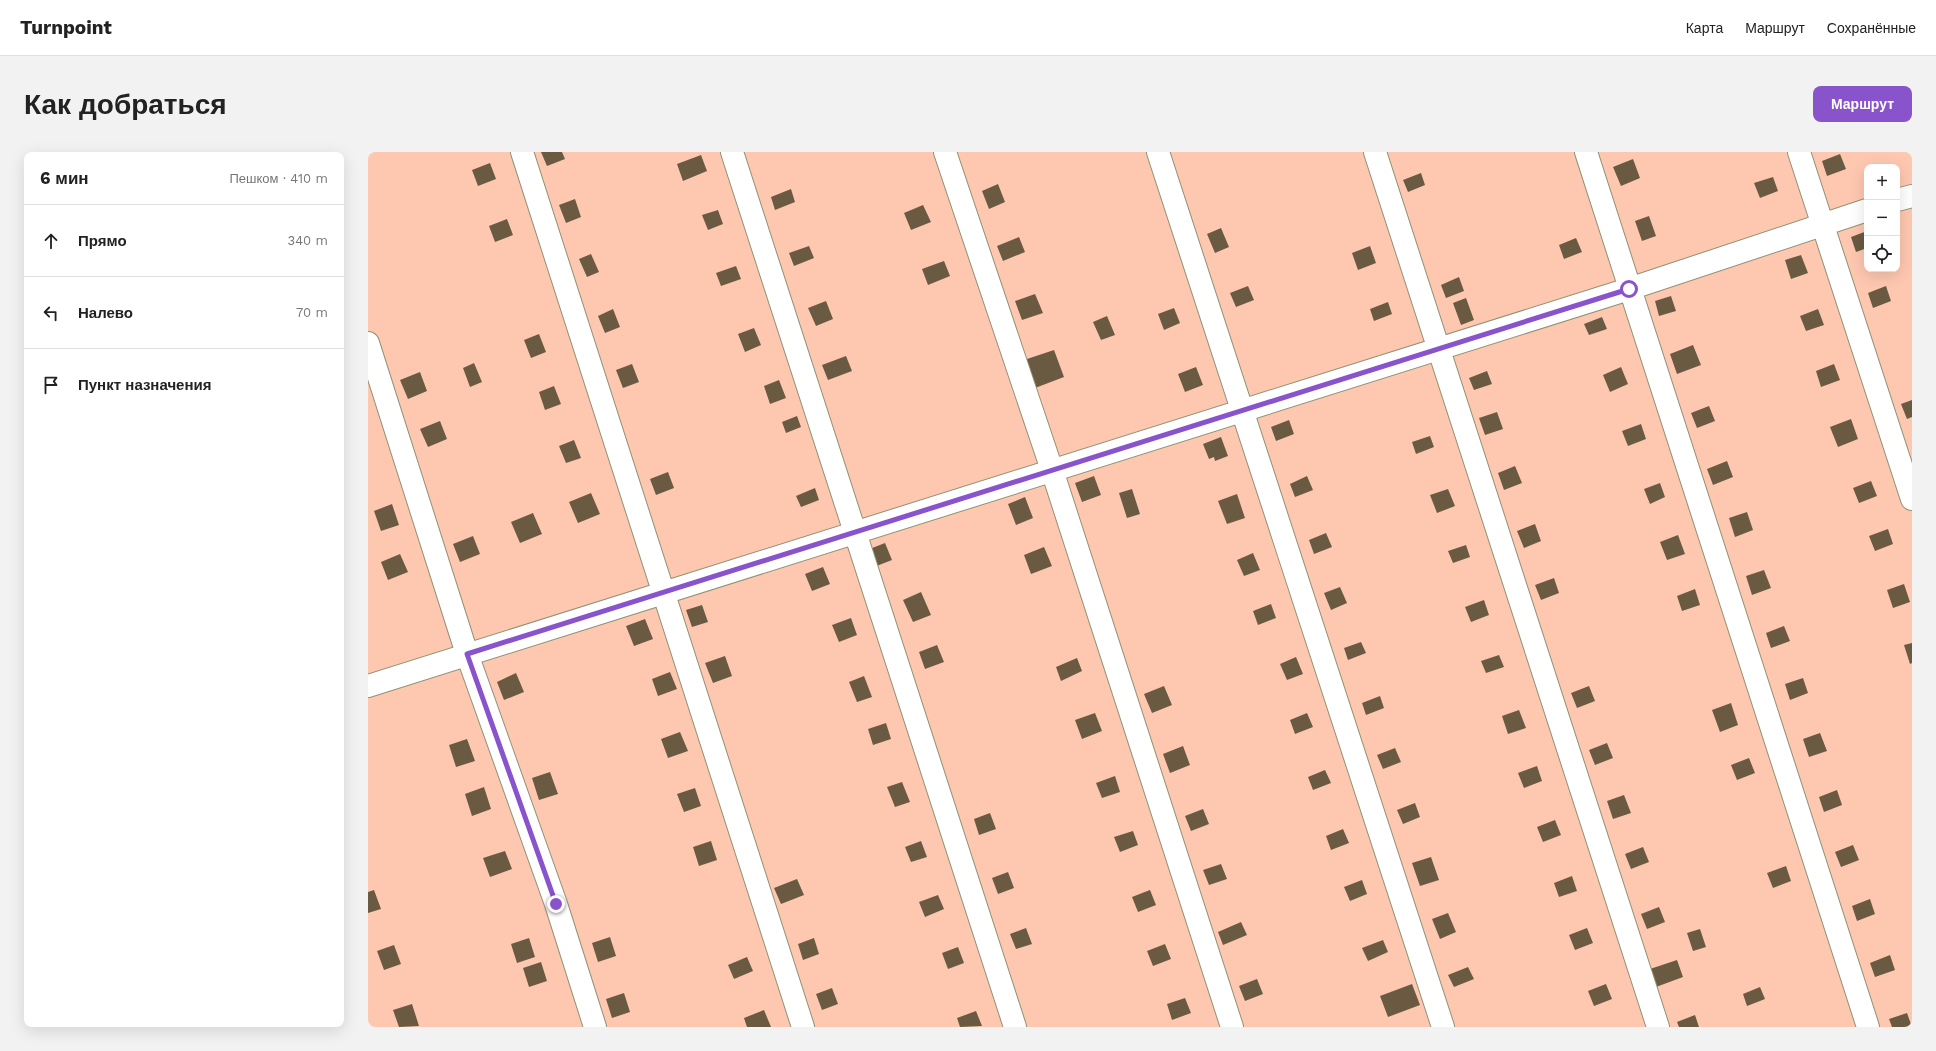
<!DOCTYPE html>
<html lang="ru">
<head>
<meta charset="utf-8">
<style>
	body { margin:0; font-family:"Work Sans",sans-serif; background:#f2f2f2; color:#222 }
	.controls { position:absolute; right:12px; top:12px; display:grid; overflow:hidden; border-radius:8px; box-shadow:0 4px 16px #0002 }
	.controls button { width:36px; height:36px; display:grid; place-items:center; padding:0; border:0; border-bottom:1px solid #e0e0e0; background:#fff; color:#222; font:20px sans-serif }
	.stop { position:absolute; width:12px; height:12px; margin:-9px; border:3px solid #8853cb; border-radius:50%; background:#fff }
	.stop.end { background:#8853cb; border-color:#fff; box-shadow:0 1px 4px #0008 }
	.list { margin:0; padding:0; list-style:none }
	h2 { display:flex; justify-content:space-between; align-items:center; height:52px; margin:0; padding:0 16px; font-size:17px }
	h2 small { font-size:13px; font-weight:400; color:#767676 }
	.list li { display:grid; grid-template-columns:26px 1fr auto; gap:12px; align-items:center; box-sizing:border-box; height:72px; padding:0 16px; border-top:1px solid #e0e0e0 }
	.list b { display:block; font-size:15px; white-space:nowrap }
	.list em { font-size:13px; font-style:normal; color:#767676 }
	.icon { flex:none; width:22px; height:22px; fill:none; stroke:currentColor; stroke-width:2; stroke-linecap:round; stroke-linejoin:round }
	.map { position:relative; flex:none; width:1544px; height:875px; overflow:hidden; border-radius:8px }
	header { display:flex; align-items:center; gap:24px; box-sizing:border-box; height:56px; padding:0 20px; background:#fff; border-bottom:1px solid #e0e0e0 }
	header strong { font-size:19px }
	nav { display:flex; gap:22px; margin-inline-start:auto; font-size:14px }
	.intro { display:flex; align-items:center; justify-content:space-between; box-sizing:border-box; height:96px; padding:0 24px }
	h1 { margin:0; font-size:28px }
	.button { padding:10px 18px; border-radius:8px; background:#8853cb; color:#fff; font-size:14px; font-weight:700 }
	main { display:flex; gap:24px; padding:0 24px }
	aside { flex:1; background:#fff; border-radius:8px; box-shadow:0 4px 16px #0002 }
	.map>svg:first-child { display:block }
	.green { fill:#fec7b0; fill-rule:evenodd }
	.building { fill:#6a5a42 }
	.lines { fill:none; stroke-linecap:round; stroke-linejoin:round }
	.minor-casing { stroke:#909275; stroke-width:24 }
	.minor { stroke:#fff; stroke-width:22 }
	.route { stroke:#8853cb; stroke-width:5 }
</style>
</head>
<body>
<header>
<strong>Turnpoint</strong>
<nav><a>Карта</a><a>Маршрут</a><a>Сохранённые</a></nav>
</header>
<div class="intro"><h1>Как добраться</h1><a class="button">Маршрут</a></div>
<main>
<aside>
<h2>6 мин<small>Пешком · 410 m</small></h2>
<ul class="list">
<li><svg class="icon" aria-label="ahead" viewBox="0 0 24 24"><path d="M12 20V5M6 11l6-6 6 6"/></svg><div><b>Прямо</b></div><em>340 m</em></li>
<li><svg class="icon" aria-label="left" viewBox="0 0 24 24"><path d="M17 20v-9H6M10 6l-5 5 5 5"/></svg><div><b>Налево</b></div><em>70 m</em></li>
<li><svg class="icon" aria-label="arrive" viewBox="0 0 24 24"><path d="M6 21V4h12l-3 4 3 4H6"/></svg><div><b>Пункт назначения</b></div></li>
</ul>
</aside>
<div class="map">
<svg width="1544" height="875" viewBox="0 0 1544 875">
	<rect width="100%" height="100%" fill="#e3e5c6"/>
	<path class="green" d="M 0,0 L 1544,0 L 1544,875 L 0,875 ZM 1499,15 L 1529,15 L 1529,117 L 1499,117 Z"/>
	<path class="building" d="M 173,0 L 194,0 L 197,7 L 179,14 Z
		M 1472,2 L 1478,17 L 1459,24 L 1454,9 Z
		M 333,3 L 339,19 L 315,29 L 309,12 Z
		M 1265,7 L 1272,26 L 1253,34 L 1245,15 Z
		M 122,11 L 128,27 L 110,34 L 104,18 Z
		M 1053,21 L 1057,33 L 1040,40 L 1035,28 Z
		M 1405,25 L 1410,39 L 1392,46 L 1386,31 Z
		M 630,32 L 637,50 L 621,57 L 614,39 Z
		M 423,37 L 427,50 L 407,58 L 403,45 Z
		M 207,47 L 213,65 L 198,71 L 191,53 Z
		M 555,53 L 563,70 L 543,78 L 536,61 Z
		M 350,58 L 355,72 L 340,78 L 334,63 Z
		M 1281,64 L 1288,84 L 1274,89 L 1267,69 Z
		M 139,67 L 145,83 L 127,90 L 121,74 Z
		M 853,76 L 861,95 L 847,101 L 839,82 Z
		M 1499,79 L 1499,96 L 1488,100 L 1483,85 Z
		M 651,85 L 657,100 L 635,109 L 629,94 Z
		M 1208,86 L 1214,100 L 1196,107 L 1191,93 Z
		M 441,94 L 446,106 L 426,114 L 421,101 Z
		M 1002,94 L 1008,111 L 990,118 L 984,101 Z
		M 223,102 L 231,120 L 219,125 L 211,107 Z
		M 1433,103 L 1440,121 L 1423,127 L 1417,108 Z
		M 576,109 L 582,124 L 560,133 L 554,117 Z
		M 368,114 L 373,127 L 353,134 L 348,121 Z
		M 1091,125 L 1096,139 L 1078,146 L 1073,133 Z
		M 880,134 L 886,148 L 868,155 L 862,141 Z
		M 1518,134 L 1523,149 L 1505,156 L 1500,141 Z
		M 667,142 L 675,161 L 654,168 L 647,149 Z
		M 1303,144 L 1308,159 L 1291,164 L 1287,149 Z
		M 1098,146 L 1106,168 L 1093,173 L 1085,151 Z
		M 458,149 L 465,167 L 448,174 L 440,156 Z
		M 1020,150 L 1024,162 L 1006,169 L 1002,157 Z
		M 806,156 L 812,171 L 796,178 L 790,162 Z
		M 245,157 L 252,175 L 237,181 L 230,164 Z
		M 1450,157 L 1456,173 L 1438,179 L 1432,164 Z
		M 739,164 L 747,183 L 733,188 L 725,170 Z
		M 1234,165 L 1239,177 L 1221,183 L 1216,172 Z
		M 386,176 L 393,193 L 377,200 L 370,182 Z
		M 171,182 L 178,200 L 163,206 L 156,188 Z
		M 1325,193 L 1333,213 L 1309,222 L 1302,202 Z
		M 686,198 L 696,225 L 667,236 L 656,208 Z
		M 478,204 L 484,219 L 460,228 L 454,213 Z
		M 106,211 L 114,230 L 102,235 L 95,216 Z
		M 264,212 L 271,230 L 255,236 L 248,218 Z
		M 1466,212 L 1472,228 L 1453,235 L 1448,219 Z
		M 828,215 L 835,233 L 817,240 L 810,222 Z
		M 1253,215 L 1260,232 L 1242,240 L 1235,223 Z
		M 1119,219 L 1124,232 L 1106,238 L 1101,226 Z
		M 52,220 L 59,239 L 40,247 L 32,228 Z
		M 411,228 L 418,246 L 402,252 L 396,234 Z
		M 186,234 L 193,252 L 177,258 L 171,240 Z
		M 1544,248 L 1544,265 L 1539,267 L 1533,252 Z
		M 1341,254 L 1347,269 L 1329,276 L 1323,261 Z
		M 1129,260 L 1135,277 L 1117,283 L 1111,266 Z
		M 429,264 L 433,275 L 418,281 L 414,270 Z
		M 1483,267 L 1490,287 L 1470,295 L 1462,275 Z
		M 921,268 L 926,282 L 908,289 L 903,275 Z
		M 72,269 L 79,287 L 60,295 L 52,277 Z
		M 1273,272 L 1278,287 L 1260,294 L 1254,279 Z
		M 1062,284 L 1066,295 L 1048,302 L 1044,290 Z
		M 853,285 L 860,304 L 847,309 L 846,305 L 841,307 L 835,292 Z
		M 206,288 L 213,306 L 198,311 L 191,294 Z
		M 1359,309 L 1365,325 L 1345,333 L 1339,317 Z
		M 1147,314 L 1154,331 L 1136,338 L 1130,321 Z
		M 300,320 L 306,336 L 288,343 L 282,327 Z
		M 726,324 L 733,343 L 714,350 L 707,331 Z
		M 939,324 L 945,338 L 927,345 L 922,332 Z
		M 1503,329 L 1509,344 L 1491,351 L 1485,336 Z
		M 1292,331 L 1297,345 L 1282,352 L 1276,337 Z
		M 447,336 L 451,348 L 433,355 L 428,344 Z
		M 764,337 L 772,362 L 759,366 L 751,341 Z
		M 1080,337 L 1087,354 L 1069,361 L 1062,343 Z
		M 223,341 L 232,362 L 210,371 L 201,350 Z
		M 869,342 L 877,366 L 859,372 L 850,349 Z
		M 657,345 L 665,366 L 648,373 L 640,352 Z
		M 24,352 L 31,373 L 13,379 L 6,359 Z
		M 1379,360 L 1385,378 L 1367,385 L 1361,366 Z
		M 165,361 L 174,382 L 152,391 L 143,370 Z
		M 1167,372 L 1173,389 L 1156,396 L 1149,379 Z
		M 1520,377 L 1525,392 L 1507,399 L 1501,384 Z
		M 958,381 L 964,395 L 946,402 L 941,388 Z
		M 1310,383 L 1317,402 L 1299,408 L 1292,390 Z
		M 105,384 L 112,402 L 92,410 L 85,392 Z
		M 517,391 L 524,408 L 506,415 L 499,398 Z
		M 1098,393 L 1102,405 L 1085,411 L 1080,399 Z
		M 676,395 L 684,414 L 663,422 L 656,403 Z
		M 885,401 L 892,418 L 876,424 L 869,408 Z
		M 32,402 L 40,420 L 20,428 L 13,410 Z
		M 455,415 L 462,432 L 444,439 L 437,422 Z
		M 1396,418 L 1403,436 L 1384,443 L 1378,424 Z
		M 1186,426 L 1191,441 L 1173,448 L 1167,433 Z
		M 1536,432 L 1542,450 L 1525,456 L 1519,438 Z
		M 972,435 L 979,451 L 963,458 L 956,441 Z
		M 1327,437 L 1332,453 L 1314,459 L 1309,444 Z
		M 553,440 L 563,463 L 545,470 L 535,448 Z
		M 1116,448 L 1121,463 L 1103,470 L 1097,455 Z
		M 903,452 L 908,466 L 890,473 L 885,459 Z
		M 334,453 L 340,470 L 324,475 L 318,458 Z
		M 483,466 L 489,483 L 471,490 L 464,473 Z
		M 277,467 L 285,487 L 266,494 L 258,474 Z
		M 1416,474 L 1422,489 L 1403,496 L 1398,481 Z
		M 993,490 L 998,501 L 980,508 L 976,496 Z
		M 1544,491 L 1544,511 L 1542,512 L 1536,493 Z
		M 569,493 L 576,510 L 557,517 L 551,500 Z
		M 1131,503 L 1136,515 L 1118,521 L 1113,509 Z
		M 357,504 L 364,524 L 345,531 L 337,511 Z
		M 928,505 L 935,522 L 919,528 L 912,512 Z
		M 709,506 L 714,519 L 693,529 L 688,515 Z
		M 302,520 L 309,537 L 290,544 L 284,527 Z
		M 148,521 L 156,540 L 136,548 L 129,530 Z
		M 496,524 L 504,545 L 489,550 L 481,530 Z
		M 1435,526 L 1440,541 L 1422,548 L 1417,532 Z
		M 796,534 L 804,553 L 784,561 L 776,542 Z
		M 1221,534 L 1227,549 L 1209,556 L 1203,541 Z
		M 1012,544 L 1016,556 L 998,563 L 994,551 Z
		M 1363,551 L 1370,573 L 1352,580 L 1344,558 Z
		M 1151,558 L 1158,576 L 1140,582 L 1134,564 Z
		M 727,561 L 734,579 L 714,587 L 707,568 Z
		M 939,561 L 945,575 L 927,582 L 922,568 Z
		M 518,571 L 523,587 L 505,593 L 500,577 Z
		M 312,580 L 320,599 L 300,606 L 293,587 Z
		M 1452,581 L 1459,599 L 1441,605 L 1435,587 Z
		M 99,587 L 107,609 L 88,615 L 81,593 Z
		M 1239,591 L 1245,606 L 1227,613 L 1221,598 Z
		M 815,594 L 822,613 L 802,621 L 795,602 Z
		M 1027,596 L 1033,610 L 1015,617 L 1009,603 Z
		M 1381,606 L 1387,621 L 1369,628 L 1363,613 Z
		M 1169,614 L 1174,629 L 1156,636 L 1150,621 Z
		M 957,618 L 963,631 L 945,638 L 940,625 Z
		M 182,620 L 190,642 L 171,648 L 164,626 Z
		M 747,624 L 752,640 L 734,646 L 728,631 Z
		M 534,630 L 542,650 L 527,655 L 519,635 Z
		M 116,635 L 123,657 L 104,664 L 97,642 Z
		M 327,636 L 333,654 L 316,660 L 309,642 Z
		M 1469,638 L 1474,653 L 1456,660 L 1451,645 Z
		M 1256,643 L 1263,661 L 1245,667 L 1239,649 Z
		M 1047,651 L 1052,665 L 1035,672 L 1029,658 Z
		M 835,657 L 841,672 L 823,679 L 817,664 Z
		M 622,661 L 628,677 L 611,683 L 606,667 Z
		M 1187,668 L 1193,683 L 1175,690 L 1169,675 Z
		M 975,677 L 981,691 L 963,698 L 958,684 Z
		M 765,679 L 770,693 L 752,700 L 746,685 Z
		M 343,689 L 349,708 L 331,714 L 325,695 Z
		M 553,689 L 559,705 L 543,710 L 537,695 Z
		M 1485,693 L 1491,708 L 1473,715 L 1467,700 Z
		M 1275,695 L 1281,710 L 1263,717 L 1257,702 Z
		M 137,699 L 144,717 L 122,725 L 115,706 Z
		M 1063,705 L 1071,728 L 1052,734 L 1044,711 Z
		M 853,712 L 859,727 L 841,733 L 835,718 Z
		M 1418,714 L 1423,729 L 1405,736 L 1399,721 Z
		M 640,720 L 646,736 L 630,742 L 624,726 Z
		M 1204,724 L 1209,739 L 1191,745 L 1186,731 Z
		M 429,727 L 436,743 L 413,752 L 406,736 Z
		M 994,728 L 999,742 L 982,749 L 976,735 Z
		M 6,738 L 13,757 L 0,761 L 0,740 Z
		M 782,738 L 788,753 L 770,760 L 764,745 Z
		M 570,743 L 576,757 L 557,765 L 551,750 Z
		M 1502,747 L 1507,762 L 1489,769 L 1484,754 Z
		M 1291,755 L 1297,770 L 1279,777 L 1273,762 Z
		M 1080,761 L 1088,780 L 1072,787 L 1064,767 Z
		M 873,770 L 879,783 L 855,793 L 850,780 Z
		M 658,776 L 664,792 L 648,797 L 642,782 Z
		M 1219,776 L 1225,791 L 1207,798 L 1201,783 Z
		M 1332,777 L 1338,795 L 1325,799 L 1319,781 Z
		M 242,785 L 248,804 L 230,810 L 224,791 Z
		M 161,786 L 167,805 L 149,811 L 143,792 Z
		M 446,786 L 451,802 L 435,808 L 430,792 Z
		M 1015,788 L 1020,800 L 1000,809 L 994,796 Z
		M 797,792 L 803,807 L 785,814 L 779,799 Z
		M 26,793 L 33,812 L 16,818 L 9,799 Z
		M 590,795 L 596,811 L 580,817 L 574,801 Z
		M 1522,803 L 1527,818 L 1507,825 L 1502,811 Z
		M 379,805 L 385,819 L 366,827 L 360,813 Z
		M 1309,808 L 1315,825 L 1288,835 L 1282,817 Z
		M 173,810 L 179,829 L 161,835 L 155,816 Z
		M 1100,815 L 1106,827 L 1086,835 L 1080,823 Z
		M 889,827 L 895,842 L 877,849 L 871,834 Z
		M 1044,832 L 1052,853 L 1020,865 L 1012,844 Z
		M 1238,832 L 1244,847 L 1226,854 L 1220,839 Z
		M 1392,835 L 1397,847 L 1379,854 L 1375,842 Z
		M 464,836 L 470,852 L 454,858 L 448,842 Z
		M 256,841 L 262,860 L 244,866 L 238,847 Z
		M 817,846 L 823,861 L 804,868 L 799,852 Z
		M 44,852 L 51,874 L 31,875 L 25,858 Z
		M 396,858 L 403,875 L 379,875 L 376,866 Z
		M 608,859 L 614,874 L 592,875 L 589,866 Z
		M 1539,861 L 1544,875 L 1524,875 L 1521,867 Z
		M 1327,863 L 1331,875 L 1311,875 L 1309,870 Z"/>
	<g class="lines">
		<g class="minor-casing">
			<path id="minor" d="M 154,0 L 435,875
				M 364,0 L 647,875
				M 577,0 L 684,318 L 864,875
				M 790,0 L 1075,875
				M 1007,0 L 1290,875
				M 1218,0 L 1500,875
				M 1431,0 L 1544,347
				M 1529,48 L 1544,44
				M 0,191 L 99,502 L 188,752 L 227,875
				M 0,534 L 1261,137 L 1499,58"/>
		</g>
		<use href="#minor" class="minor"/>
	</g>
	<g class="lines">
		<path class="route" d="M 188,752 L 99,502 L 1261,137"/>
	</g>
</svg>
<div class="controls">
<button>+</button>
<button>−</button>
<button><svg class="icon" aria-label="locate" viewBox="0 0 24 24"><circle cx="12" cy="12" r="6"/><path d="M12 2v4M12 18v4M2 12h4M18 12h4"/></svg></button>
</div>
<div class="stop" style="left:1261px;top:137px"></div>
<div class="stop end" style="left:188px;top:752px"></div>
</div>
</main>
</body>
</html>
